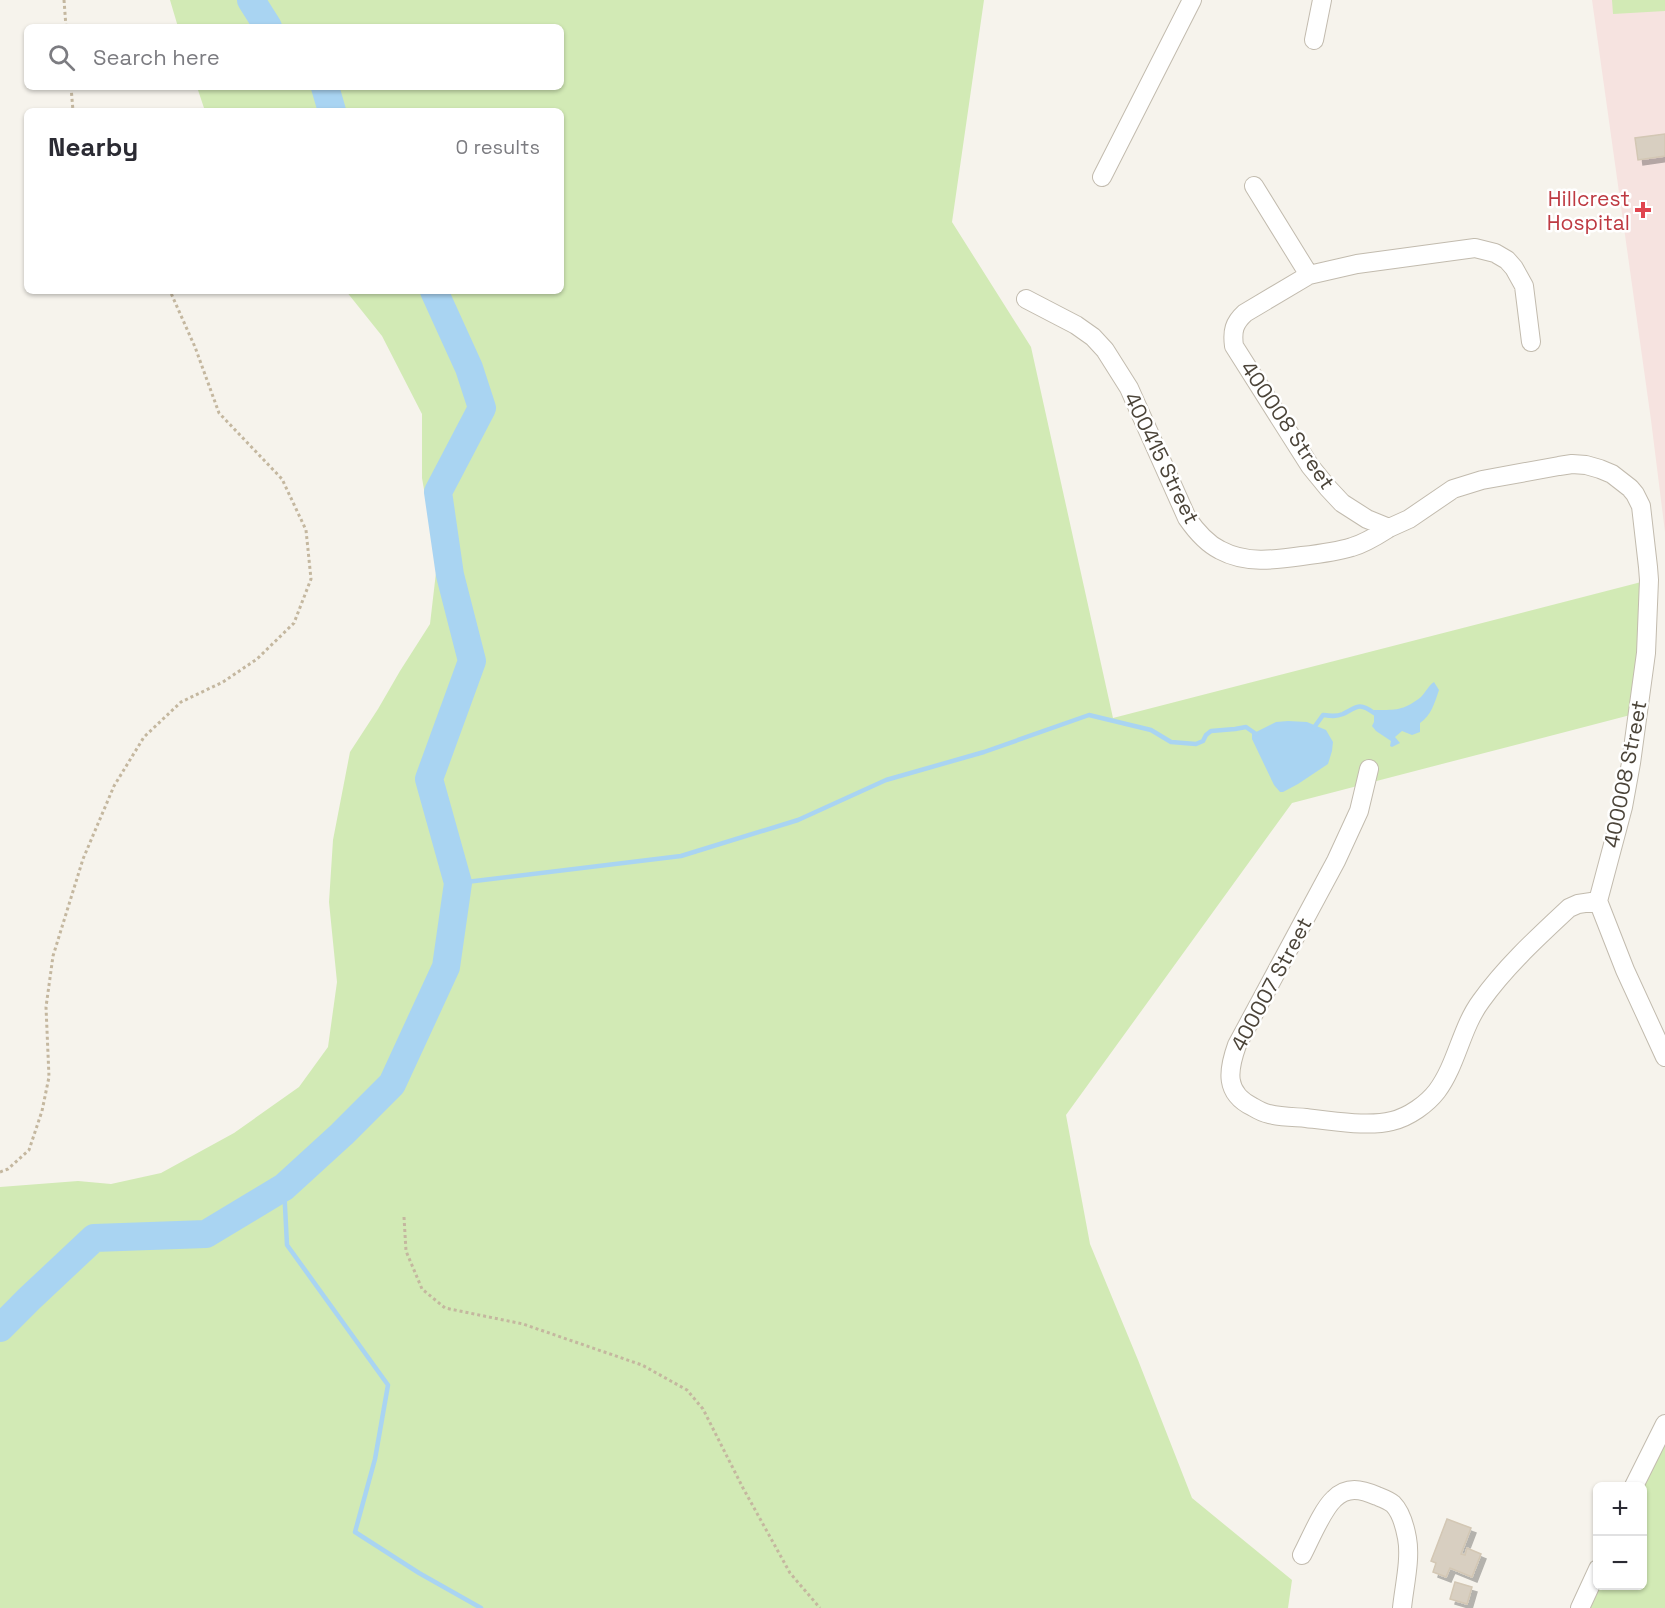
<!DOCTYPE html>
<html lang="en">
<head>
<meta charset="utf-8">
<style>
	body { margin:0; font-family:"Space Grotesk",sans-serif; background:#f7f7f7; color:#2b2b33 }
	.controls { position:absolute; right:18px; bottom:18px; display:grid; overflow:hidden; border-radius:9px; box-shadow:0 2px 4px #0004 }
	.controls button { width:54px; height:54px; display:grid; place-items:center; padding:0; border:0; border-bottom:2px solid #e1e1e2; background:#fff; color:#2b2b33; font:30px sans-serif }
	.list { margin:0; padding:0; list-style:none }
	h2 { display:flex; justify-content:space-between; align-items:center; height:78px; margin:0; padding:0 24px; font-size:26px }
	h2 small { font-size:20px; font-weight:400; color:#7c7c81 }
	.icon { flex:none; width:33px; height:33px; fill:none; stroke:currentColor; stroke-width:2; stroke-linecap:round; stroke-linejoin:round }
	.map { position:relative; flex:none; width:1665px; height:1608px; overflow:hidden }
	.search { position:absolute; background:#fff; box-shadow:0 2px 4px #0004; left:24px; top:24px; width:540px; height:66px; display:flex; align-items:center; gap:15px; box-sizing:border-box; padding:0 21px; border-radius:9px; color:#7c7c81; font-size:22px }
	.panel { position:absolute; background:#fff; box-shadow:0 2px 4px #0004; left:24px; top:108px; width:540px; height:186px; border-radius:9px }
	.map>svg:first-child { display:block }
	.medical { fill:#f6e3e0 }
	.green { fill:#d2eab5 }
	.water { fill:#a9d4f2 }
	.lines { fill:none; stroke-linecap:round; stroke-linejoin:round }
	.stream { stroke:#a9d4f2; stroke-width:4.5 }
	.river { stroke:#a9d4f2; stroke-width:28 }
	.building { fill:#d8cfc1; stroke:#d3c7b4; stroke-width:1.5; filter:url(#shadow) }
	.minor-casing { stroke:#c2bbae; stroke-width:20 }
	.path { stroke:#c4b79f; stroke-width:3; stroke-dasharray:3 3; stroke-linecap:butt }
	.minor { stroke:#fff; stroke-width:18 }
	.health-dot { fill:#e0444e; stroke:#fff; stroke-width:2 }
	.labels { text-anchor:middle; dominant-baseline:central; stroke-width:5; stroke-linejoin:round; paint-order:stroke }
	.health-label { font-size:21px; fill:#be3a42; stroke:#fff; text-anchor:end }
	.street-label { font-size:21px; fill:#4b4439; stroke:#fff }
</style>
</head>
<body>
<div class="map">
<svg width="1665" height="1608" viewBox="0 0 1665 1608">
	<defs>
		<filter id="shadow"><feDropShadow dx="5" dy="5" stdDeviation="0" flood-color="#0004"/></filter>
	</defs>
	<rect width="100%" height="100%" fill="#f6f3ec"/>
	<path class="medical" d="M 1592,0 L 1665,0 L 1665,532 L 1651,420 Z"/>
	<path class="green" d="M 170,0 L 984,0 L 952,222 L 1031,347 L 1113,718 L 1649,580 L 1638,713 L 1292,803 L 1066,1115 L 1090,1244 L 1138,1360 L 1192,1498 L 1292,1580 L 1288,1608 L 0,1608 L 0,1187 L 78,1181 L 111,1184 L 161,1173 L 234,1133 L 299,1087 L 328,1047 L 337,982 L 329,902 L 333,840 L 350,752 L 378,709 L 400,671 L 430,624 L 437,564 L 422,478 L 422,414 L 382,336 L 346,291 L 561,291 L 561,111 L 205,111 L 197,87 L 561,87 L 561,27 L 178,27 Z
		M 1612,0 L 1665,0 L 1665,11 L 1613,14 Z
		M 1665,1424 L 1665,1608 L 1580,1608 L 1598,1586 L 1642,1586 L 1642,1486 Z"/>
	<path class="water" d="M 1434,682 L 1439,690 C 1435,702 1431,716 1420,723 L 1420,732 L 1412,735 L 1402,731 L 1395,737 L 1400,743 L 1392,747 L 1390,746 L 1391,741 L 1376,731 L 1372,726 L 1374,722 L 1374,710 C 1395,710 1403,711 1421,697 C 1426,692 1428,686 1434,682 Z
		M 1288,721 L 1307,722 L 1326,730 L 1333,742 L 1332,751 L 1328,764 L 1298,784 L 1283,792 L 1280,792 L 1274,785 L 1252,739 L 1252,734 L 1276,722 Z"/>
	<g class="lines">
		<path class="stream" d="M 1313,729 L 1323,715 C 1330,716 1336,717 1343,714 C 1357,707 1359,702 1374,713
			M 458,883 L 681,856 L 798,820 L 886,780 L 984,752 L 1089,715 L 1151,730 L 1171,742 L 1196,744 L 1203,741 L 1206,735 L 1211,731 L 1235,729 L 1246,727 L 1256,734
			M 284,1187 L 287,1245 L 388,1385 L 375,1459 L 355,1532 L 419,1573 L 481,1608"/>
		<path class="river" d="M 251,0 L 268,27
			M 325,87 L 332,111
			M 0,1328 L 29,1299 L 94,1238 L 206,1234 L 284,1187 L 342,1134 L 392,1084 L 446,967 L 458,883 L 429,779 L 472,661 L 450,575 L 438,492 L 482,408 L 469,368 L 434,291"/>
	</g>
	<path class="building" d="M 1665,134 L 1665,156 L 1638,160 L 1635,138 Z
		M 1447,1519 L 1471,1528 L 1461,1554 L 1465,1555 L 1467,1548 L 1481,1554 L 1472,1577 L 1450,1568 L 1446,1577 L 1433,1572 L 1436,1563 L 1431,1561 Z
		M 1455,1582 L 1472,1587 L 1467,1604 L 1450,1599 Z"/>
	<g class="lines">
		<g class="minor-casing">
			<path id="minor" d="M 1314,40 L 1322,0
				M 1102,177 L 1192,0
				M 1254,186 L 1309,275
				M 1026,299 L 1076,325 L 1093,337 L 1105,350 L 1129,388 L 1187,518 C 1196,531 1206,543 1220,550 C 1246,564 1274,560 1302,556 C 1319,554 1336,552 1352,547 C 1366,543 1378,535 1389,528
				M 1531,342 L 1524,286 L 1514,268 L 1507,260 L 1495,253 L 1475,248 L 1357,264 L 1309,275 L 1245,313 C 1234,323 1232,331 1234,346 L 1310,466 L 1328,488 L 1342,503 L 1367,519 L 1389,528 L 1409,519 L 1453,489 L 1482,480 L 1559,466 L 1572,464 L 1586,465 L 1600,469 L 1612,474 L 1630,488 L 1635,494 L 1641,506 L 1648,567 L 1649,580 L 1646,653 L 1631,763 L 1623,807 L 1598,901 L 1625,970 L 1665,1057
				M 1369,769 L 1359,811 L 1336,861 L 1237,1045 C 1228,1070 1224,1093 1253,1107 C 1258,1110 1264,1113 1269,1114 C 1281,1117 1294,1117 1306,1118 C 1330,1121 1369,1127 1392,1121 C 1409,1117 1427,1104 1437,1091 C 1457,1064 1461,1028 1481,1001 C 1506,966 1538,937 1569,908 L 1578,904 L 1598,901
				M 1634,1486 L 1665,1424
				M 1302,1555 C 1310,1540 1322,1510 1334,1499 C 1347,1486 1361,1489 1377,1496 C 1382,1498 1388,1500 1393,1504 C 1401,1512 1405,1527 1407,1538 C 1411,1559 1404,1587 1402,1608
				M 1580,1608 L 1598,1569"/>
		</g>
		<path class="path" d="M 64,0 L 66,27
			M 71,87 L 73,111
			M 0,1172 L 8,1169 L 29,1150 L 42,1111 L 49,1077 L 46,1007 L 53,956 L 83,859 L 114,786 L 144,737 L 181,702 L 223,682 L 257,659 L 294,623 L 311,579 L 306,530 L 282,479 L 219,413 L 195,347 L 170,291
			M 404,1217 L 406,1251 L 422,1289 L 445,1308 L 523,1324 L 642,1365 L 687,1390 L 703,1409 L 743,1488 L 790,1573 L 820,1608"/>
		<use href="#minor" class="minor"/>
	</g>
	<path class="health-dot" d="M1640 201h6v6h6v6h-6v6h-6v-6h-6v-6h6z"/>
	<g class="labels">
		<g class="health-label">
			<text x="1630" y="198">Hillcrest<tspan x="1630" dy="24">Hospital</tspan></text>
		</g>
		<g class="street-label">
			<text transform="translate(1288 425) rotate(56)">400008 Street</text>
			<text transform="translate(1162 458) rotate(64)">400415 Street</text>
			<text transform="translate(1625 774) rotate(-79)">400008 Street</text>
			<text transform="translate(1271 984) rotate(-62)">400007 Street</text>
		</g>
	</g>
</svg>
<div class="controls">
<button>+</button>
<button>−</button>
</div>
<div class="search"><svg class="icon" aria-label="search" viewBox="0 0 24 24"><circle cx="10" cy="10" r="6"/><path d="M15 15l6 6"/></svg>Search here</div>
<section class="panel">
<h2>Nearby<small>0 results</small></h2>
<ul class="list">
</ul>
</section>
</div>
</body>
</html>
